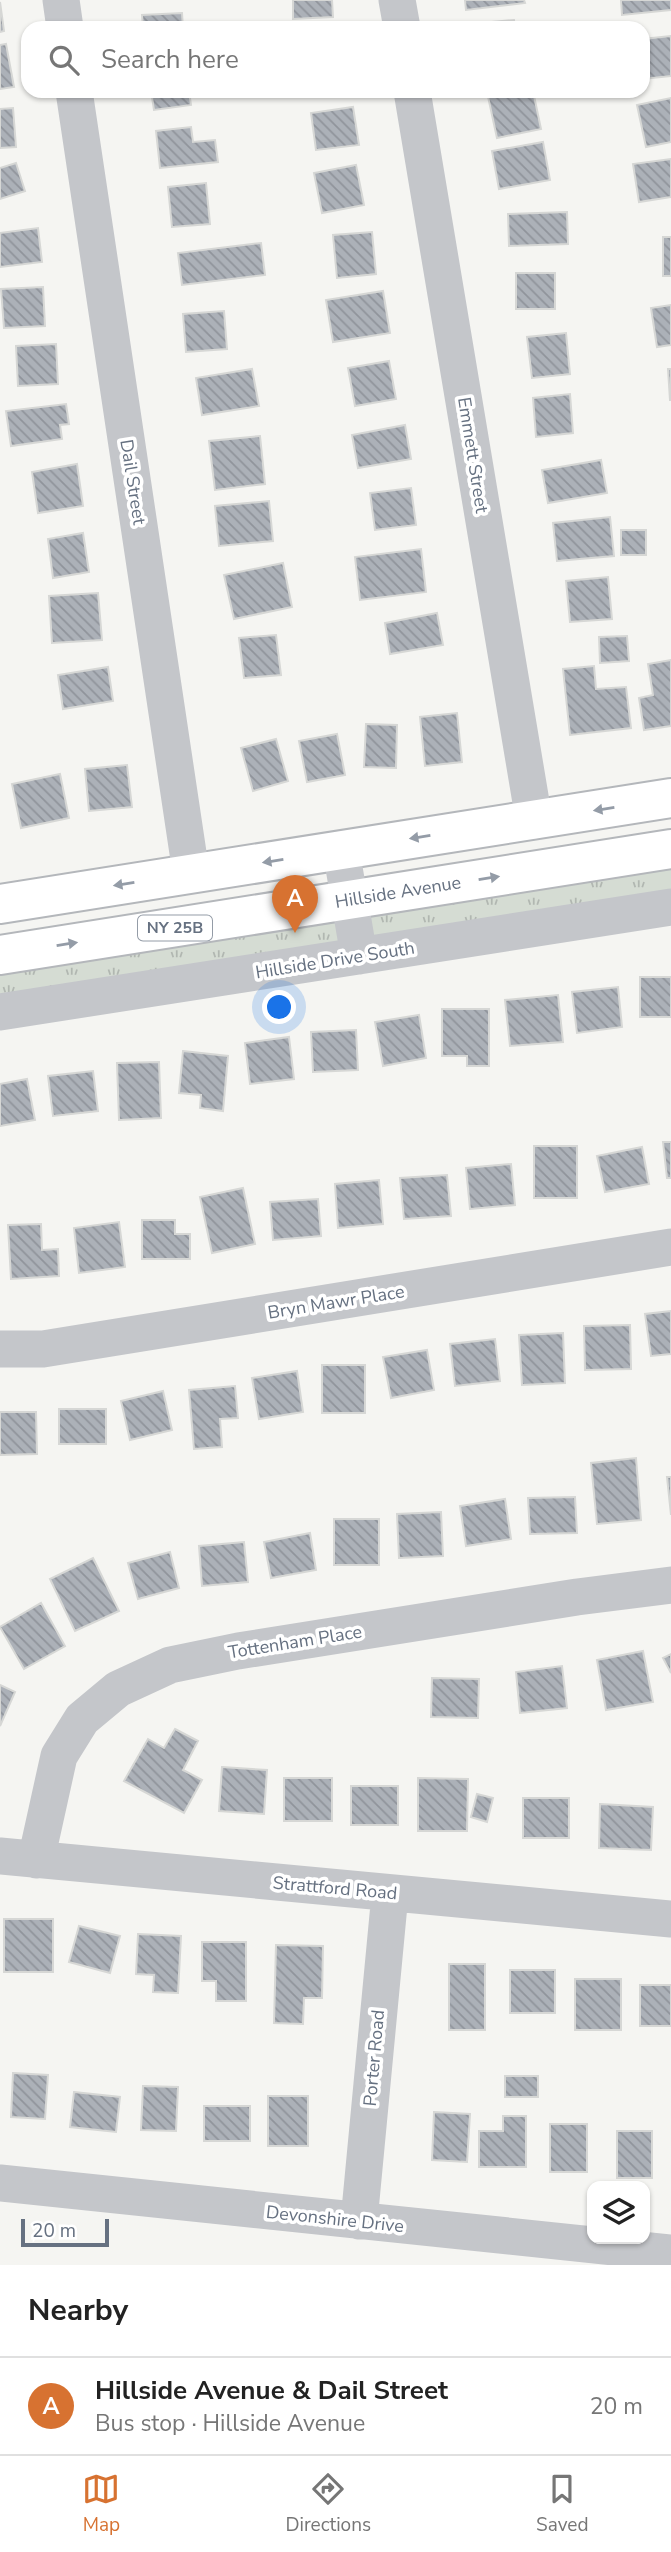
<!DOCTYPE html>
<html lang="en">
<head>
<meta charset="utf-8">
<style>
	body { margin:0; font-family:"Nunito Sans",sans-serif; background:#f2f2f2; color:#222 }
	.controls { position:absolute; right:21px; bottom:21px; display:grid; overflow:hidden; border-radius:14px; box-shadow:0 2px 5px #0004 }
	.controls button { width:63px; height:63px; display:grid; place-items:center; padding:0; border:0; border-bottom:2px solid #e0e0e0; background:#fff; color:#222; font:35px sans-serif }
	.scale { position:absolute; left:21px; bottom:18px; width:88px; box-sizing:border-box; padding-left:7px; border:4px solid #667181; border-top:0; font-size:19px; line-height:24px; white-space:nowrap; color:#667181; -webkit-text-stroke:5px #fff; paint-order:stroke }
	.you { position:absolute; left:280px; top:1008px; width:24px; height:24px; margin:-18px; border:5px solid #fff; border-radius:50%; background:#1a73e8; box-shadow:0 0 0 10px #1a73e833 }
	.badge { display:grid; place-items:center; width:46px; height:46px; border-radius:50%; background:#d77231; color:#fff; font-size:23px; font-weight:700 }
	.pin { position:absolute; translate:-50% -58px; filter:drop-shadow(0 2px 4px #0008) }
	.pin::after { content:''; position:absolute; top:37px; width:24px; height:21px; background:inherit; clip-path:polygon(0 0,100% 0,50% 100%) }
	.list { margin:0; padding:0; list-style:none }
	h2 { display:flex; justify-content:space-between; align-items:center; height:91px; margin:0; padding:0 28px; font-size:30px }
	h2 small { font-size:23px; font-weight:400; color:#767676 }
	.list li { display:grid; grid-template-columns:46px 1fr auto; gap:21px; align-items:center; box-sizing:border-box; height:98px; padding:0 28px; border-top:2px solid #e0e0e0 }
	.list b { display:block; font-size:26px; white-space:nowrap }
	.list p { margin:0; font-size:23px; white-space:nowrap; color:#767676 }
	.list em { font-size:23px; font-style:normal; color:#767676 }
	.icon { flex:none; width:38px; height:38px; fill:none; stroke:currentColor; stroke-width:2; stroke-linecap:round; stroke-linejoin:round }
	.map { position:relative; flex:none; width:671px; height:2265px; overflow:hidden }
	.search { position:absolute; background:#fff; box-shadow:0 2px 5px #0004; left:21px; right:21px; top:21px; height:77px; display:flex; align-items:center; gap:18px; box-sizing:border-box; padding:0 24px; border-radius:21px; color:#767676; font-size:26px }
	.sheet { height:189px; background:#fff }
	nav { display:flex; justify-content:space-around; align-items:center; box-sizing:border-box; height:98px; border-top:2px solid #e0e0e0; background:#fff; font-size:19px; color:#767676 }
	nav a { display:grid; justify-items:center; gap:4px }
	nav .on { color:#d77231 }
	.map>svg:first-child { display:block }
	.grass { fill:url(#grass-tufts) }
	.building { fill:url(#building-back-hatch); stroke:#d6d7d5; stroke-width:2 }
	.lines { fill:none; stroke-linecap:round; stroke-linejoin:round }
	.major-casing { stroke:#b4b7bb; stroke-width:42 }
	.minor { stroke:#c4c6ca; stroke-width:37 }
	.major { stroke:#fff; stroke-width:38 }
	.oneway { fill:#949ca7 }
	.labels { text-anchor:middle; dominant-baseline:central; stroke-width:7; stroke-linejoin:round; paint-order:stroke }
	.shield { fill:#fff; stroke:#949ca7; stroke-width:2 }
	.shield-label { font-size:16px; font-weight:bold; fill:#667181 }
	.street-label { font-size:18px; fill:#667181; stroke:#fff }
</style>
</head>
<body>
<div class="map">
<svg width="671" height="2265" viewBox="0 0 671 2265">
	<defs>
		<pattern id="grass-tufts" width="24" height="20" patternUnits="userSpaceOnUse" patternTransform="scale(1.75)"><rect width="24" height="20" fill="#d5dcd3"/><path d="M3 7l-1-3M5 7V3M7 7l1-3M15 17l-1-3M17 17v-4M19 17l1-3" fill="none" stroke="#b1b7b1"/></pattern>
		<pattern id="building-back-hatch" width="6" height="6" patternUnits="userSpaceOnUse" patternTransform="scale(1.75)"><rect width="6" height="6" fill="#acb1b8"/><path d="M-1 5l2 2M0 0l6 6M5-1l2 2" fill="none" stroke="#90949b"/></pattern>
	</defs>
	<rect width="100%" height="100%" fill="#f5f5f2"/>
	<path class="grass" d="M 671,849 L 671,907 L 0,1012 L 0,955 Z"/>
	<path class="building" d="M 293,0 L 332,0 L 333,17 L 293,19 Z
		M 465,0 L 524,0 L 525,3 L 466,10 Z
		M 621,0 L 671,0 L 671,10 L 622,15 Z
		M 0,2 L 4,31 L 0,32 Z
		M 182,13 L 183,28 L 143,28 L 142,15 Z
		M 514,20 L 515,28 L 471,28 L 471,24 Z
		M 671,36 L 671,76 L 643,79 L 643,39 Z
		M 6,44 L 14,87 L 0,89 L 0,45 Z
		M 151,91 L 189,91 L 191,105 L 154,110 Z
		M 533,91 L 541,129 L 497,138 L 487,92 Z
		M 671,98 L 671,142 L 646,147 L 637,105 Z
		M 353,107 L 359,145 L 316,150 L 311,113 Z
		M 13,108 L 16,147 L 0,148 L 0,109 Z
		M 191,127 L 193,142 L 215,140 L 218,162 L 160,168 L 156,131 Z
		M 543,142 L 550,180 L 499,189 L 492,151 Z
		M 671,159 L 671,197 L 639,202 L 633,164 Z
		M 16,163 L 25,191 L 0,199 L 0,168 Z
		M 356,165 L 364,205 L 322,213 L 314,173 Z
		M 206,183 L 210,224 L 172,227 L 168,187 Z
		M 567,212 L 568,244 L 509,246 L 508,214 Z
		M 38,228 L 42,262 L 0,267 L 0,233 Z
		M 372,232 L 376,274 L 337,278 L 333,235 Z
		M 663,237 L 671,237 L 671,276 L 663,276 Z
		M 261,243 L 265,275 L 182,285 L 178,253 Z
		M 516,273 L 555,273 L 555,309 L 516,309 Z
		M 43,287 L 45,326 L 4,328 L 1,289 Z
		M 383,291 L 390,333 L 333,342 L 326,300 Z
		M 671,305 L 671,345 L 657,347 L 651,308 Z
		M 224,311 L 227,349 L 186,352 L 183,314 Z
		M 566,333 L 570,374 L 532,378 L 527,337 Z
		M 56,344 L 58,384 L 18,386 L 16,346 Z
		M 389,361 L 396,399 L 355,406 L 348,368 Z
		M 252,369 L 259,406 L 202,415 L 196,378 Z
		M 668,369 L 671,369 L 671,400 L 670,400 Z
		M 570,394 L 573,433 L 536,437 L 533,398 Z
		M 66,404 L 69,424 L 60,425 L 62,439 L 11,446 L 6,411 Z
		M 405,425 L 411,459 L 358,468 L 352,435 Z
		M 260,436 L 265,484 L 215,490 L 209,441 Z
		M 601,460 L 607,493 L 548,503 L 542,470 Z
		M 77,464 L 83,506 L 38,513 L 32,472 Z
		M 411,488 L 416,525 L 375,530 L 370,493 Z
		M 269,501 L 273,541 L 219,546 L 215,506 Z
		M 610,517 L 614,556 L 557,561 L 553,523 Z
		M 621,530 L 646,530 L 646,555 L 621,555 Z
		M 83,533 L 89,572 L 53,578 L 48,539 Z
		M 421,549 L 426,592 L 360,600 L 355,557 Z
		M 283,563 L 292,607 L 234,619 L 224,575 Z
		M 608,577 L 612,619 L 570,622 L 566,581 Z
		M 98,593 L 102,640 L 52,643 L 49,596 Z
		M 437,613 L 443,645 L 390,654 L 385,623 Z
		M 276,635 L 281,675 L 244,678 L 239,638 Z
		M 627,636 L 629,661 L 600,663 L 599,637 Z
		M 671,660 L 671,726 L 644,730 L 639,698 L 653,695 L 648,664 Z
		M 594,666 L 596,689 L 626,687 L 631,728 L 570,735 L 563,669 Z
		M 108,667 L 113,701 L 63,709 L 58,675 Z
		M 457,713 L 462,762 L 425,766 L 420,717 Z
		M 366,724 L 397,725 L 396,768 L 364,767 Z
		M 337,734 L 345,775 L 307,782 L 299,741 Z
		M 276,739 L 288,781 L 253,791 L 241,748 Z
		M 127,765 L 132,807 L 89,811 L 85,769 Z
		M 60,774 L 69,818 L 21,828 L 12,784 Z
		M 640,977 L 671,977 L 671,1017 L 640,1017 Z
		M 618,987 L 622,1027 L 577,1033 L 572,992 Z
		M 558,995 L 563,1042 L 510,1046 L 505,1000 Z
		M 442,1009 L 489,1009 L 489,1066 L 467,1066 L 467,1056 L 442,1056 Z
		M 419,1015 L 426,1058 L 383,1066 L 375,1022 Z
		M 356,1030 L 358,1070 L 313,1072 L 311,1032 Z
		M 289,1037 L 294,1079 L 250,1084 L 245,1043 Z
		M 183,1051 L 228,1056 L 223,1111 L 200,1108 L 201,1095 L 179,1093 Z
		M 159,1062 L 161,1118 L 119,1120 L 117,1063 Z
		M 93,1071 L 98,1111 L 53,1116 L 48,1076 Z
		M 27,1079 L 35,1120 L 0,1126 L 0,1084 Z
		M 663,1142 L 671,1142 L 671,1178 L 667,1178 Z
		M 534,1146 L 577,1146 L 577,1198 L 534,1198 Z
		M 642,1147 L 649,1184 L 605,1192 L 597,1156 Z
		M 511,1164 L 515,1205 L 470,1209 L 466,1168 Z
		M 447,1175 L 451,1216 L 404,1219 L 400,1178 Z
		M 379,1180 L 383,1224 L 338,1228 L 335,1184 Z
		M 243,1188 L 255,1244 L 212,1253 L 200,1197 Z
		M 318,1199 L 321,1236 L 273,1240 L 270,1202 Z
		M 142,1220 L 175,1220 L 175,1234 L 190,1234 L 190,1259 L 142,1259 Z
		M 119,1222 L 125,1267 L 79,1273 L 74,1228 Z
		M 41,1224 L 42,1250 L 58,1249 L 59,1276 L 11,1279 L 8,1225 Z
		M 671,1311 L 671,1354 L 651,1356 L 645,1314 Z
		M 630,1325 L 631,1369 L 585,1370 L 584,1326 Z
		M 563,1333 L 565,1383 L 522,1385 L 519,1335 Z
		M 495,1339 L 500,1381 L 455,1386 L 450,1344 Z
		M 427,1350 L 434,1390 L 391,1398 L 383,1357 Z
		M 322,1365 L 365,1365 L 365,1413 L 322,1413 Z
		M 297,1371 L 303,1412 L 259,1419 L 252,1378 Z
		M 235,1386 L 238,1418 L 220,1419 L 222,1447 L 194,1449 L 189,1390 Z
		M 163,1391 L 172,1430 L 130,1440 L 121,1401 Z
		M 59,1409 L 106,1409 L 106,1444 L 59,1444 Z
		M 0,1412 L 36,1412 L 37,1454 L 0,1455 Z
		M 636,1458 L 641,1520 L 597,1524 L 591,1463 Z
		M 667,1477 L 671,1477 L 671,1515 Z
		M 575,1497 L 577,1533 L 530,1534 L 528,1498 Z
		M 505,1499 L 511,1539 L 466,1546 L 460,1506 Z
		M 441,1512 L 443,1556 L 399,1558 L 397,1514 Z
		M 334,1519 L 379,1519 L 379,1565 L 334,1565 Z
		M 310,1533 L 316,1570 L 271,1578 L 264,1542 Z
		M 244,1542 L 248,1582 L 202,1586 L 199,1546 Z
		M 170,1552 L 179,1588 L 138,1599 L 128,1563 Z
		M 93,1558 L 119,1611 L 75,1631 L 50,1579 Z
		M 41,1603 L 65,1646 L 24,1669 L 0,1627 Z
		M 643,1651 L 653,1702 L 606,1710 L 597,1660 Z
		M 671,1654 L 671,1673 L 663,1658 Z
		M 562,1666 L 567,1708 L 520,1713 L 516,1672 Z
		M 432,1678 L 479,1679 L 478,1718 L 431,1717 Z
		M 0,1685 L 15,1692 L 0,1726 Z
		M 175,1729 L 198,1741 L 183,1770 L 202,1780 L 184,1813 L 124,1781 L 148,1739 L 164,1748 Z
		M 222,1767 L 267,1770 L 264,1814 L 219,1811 Z
		M 284,1778 L 332,1778 L 332,1821 L 284,1821 Z
		M 418,1778 L 468,1779 L 467,1831 L 418,1831 Z
		M 351,1786 L 398,1786 L 398,1825 L 351,1825 Z
		M 477,1794 L 493,1798 L 487,1822 L 471,1817 Z
		M 523,1798 L 569,1798 L 569,1838 L 523,1838 Z
		M 600,1804 L 653,1807 L 651,1850 L 599,1848 Z
		M 4,1919 L 53,1919 L 53,1972 L 4,1972 Z
		M 79,1926 L 120,1936 L 110,1973 L 69,1962 Z
		M 138,1934 L 181,1936 L 178,1993 L 153,1992 L 154,1975 L 136,1974 Z
		M 202,1942 L 246,1942 L 246,2001 L 216,2001 L 216,1981 L 202,1981 Z
		M 276,1945 L 323,1946 L 322,1998 L 304,1998 L 303,2024 L 274,2023 Z
		M 449,1964 L 485,1964 L 485,2030 L 449,2030 Z
		M 510,1970 L 555,1970 L 555,2013 L 510,2013 Z
		M 575,1979 L 621,1979 L 621,2030 L 575,2030 Z
		M 640,1985 L 671,1985 L 671,2026 L 640,2026 Z
		M 13,2073 L 48,2075 L 45,2119 L 11,2117 Z
		M 505,2076 L 538,2076 L 538,2097 L 505,2097 Z
		M 143,2086 L 178,2087 L 176,2131 L 141,2130 Z
		M 74,2092 L 120,2097 L 116,2132 L 70,2127 Z
		M 268,2096 L 308,2096 L 308,2146 L 268,2146 Z
		M 204,2106 L 250,2106 L 250,2141 L 204,2141 Z
		M 434,2112 L 470,2114 L 467,2162 L 432,2160 Z
		M 503,2116 L 526,2116 L 526,2167 L 479,2167 L 479,2131 L 503,2131 Z
		M 550,2124 L 587,2124 L 587,2172 L 550,2172 Z
		M 617,2131 L 652,2131 L 652,2178 L 617,2178 Z"/>
	<g class="lines">
		<g class="major-casing">
			<path id="major" d="M 0,904 L 671,798
				M 0,955 L 671,849"/>
		</g>
		<path class="minor" d="M 61,0 L 65,28
			M 397,0 L 402,28
			M 74,91 L 191,873
			M 412,91 L 534,820
			M 341,850 L 359,956
			M 0,1012 L 671,907
			M 0,1349 L 43,1349 L 671,1247
			M 0,1856 L 671,1919
			M 36,1860 L 59,1756 L 82,1719 L 118,1689 L 170,1665 L 238,1651 L 577,1597 L 671,1585
			M 0,2183 L 671,2253
			M 359,2221 L 390,1894"/>
		<use href="#major" class="major"/>
	</g>
	<defs><path id="oneway-solid" d="M-6-.8H1V-3.2L6.5 0L1 3.2V.8H-6Z" transform="scale(1.75)"/></defs>
	<g class="oneway">
		<use href="#oneway-solid" transform="translate(604 809) rotate(171)"/>
		<use href="#oneway-solid" transform="translate(420 837) rotate(171)"/>
		<use href="#oneway-solid" transform="translate(273 861) rotate(171)"/>
		<use href="#oneway-solid" transform="translate(489 878) rotate(-9)"/>
		<use href="#oneway-solid" transform="translate(124 884) rotate(171)"/>
		<use href="#oneway-solid" transform="translate(67 944) rotate(-9)"/>
	</g>
	<g class="labels">
		<rect class="shield" x="138" y="915.5" width="74" height="25" rx="5"/>
		<g class="shield-label">
			<text x="175" y="928">NY 25B</text>
		</g>
		<g class="street-label">
			<text transform="translate(473 455) rotate(81)">Emmett Street</text>
			<text transform="translate(133 482) rotate(81)">Dail Street</text>
			<text transform="translate(398 892) rotate(-9)">Hillside Avenue</text>
			<text transform="translate(335 960) rotate(-9)">Hillside Drive South</text>
			<text transform="translate(336 1302) rotate(-9)">Bryn Mawr Place</text>
			<text transform="translate(295 1642) rotate(-9)">Tottenham Place</text>
			<text transform="translate(335 1888) rotate(5)">Strattford Road</text>
			<text transform="translate(374 2058) rotate(-85)">Porter Road</text>
			<text transform="translate(335 2219) rotate(6)">Devonshire Drive</text>
		</g>
	</g>
</svg>
<div class="controls">
<button><svg class="icon" aria-label="layers" viewBox="0 0 24 24"><path d="M12 4l9 5-9 5-9-5zM3 14l9 5 9-5"/></svg></button>
</div>
<div class="scale">20 m</div>
<div class="you"></div>
<div class="pin badge" style="left:295px;top:933px">A</div>
<div class="search"><svg class="icon" aria-label="search" viewBox="0 0 24 24"><circle cx="10" cy="10" r="6"/><path d="M15 15l6 6"/></svg>Search here</div>
</div>
<section class="sheet">
<h2>Nearby<small></small></h2>
<ul class="list">
<li><span class="badge">A</span><div><b>Hillside Avenue &amp; Dail Street</b><p>Bus stop · Hillside Avenue</p></div><em>20 m</em></li>
</ul>
</section>
<nav>
<a class="on"><svg class="icon" aria-label="map" viewBox="0 0 24 24"><path d="M3 6l6-2 6 2 6-2v14l-6 2-6-2-6 2zM9 4v14M15 6v14"/></svg>Map</a>
<a><svg class="icon" aria-label="directions" viewBox="0 0 24 24"><path d="M12 3l9 9-9 9-9-9zM9 14v-3h6M13 9l2 2-2 2"/></svg>Directions</a>
<a><svg class="icon" aria-label="saved" viewBox="0 0 24 24"><path d="M7 4h10v16l-5-4-5 4z"/></svg>Saved</a>
</nav>
</body>
</html>
